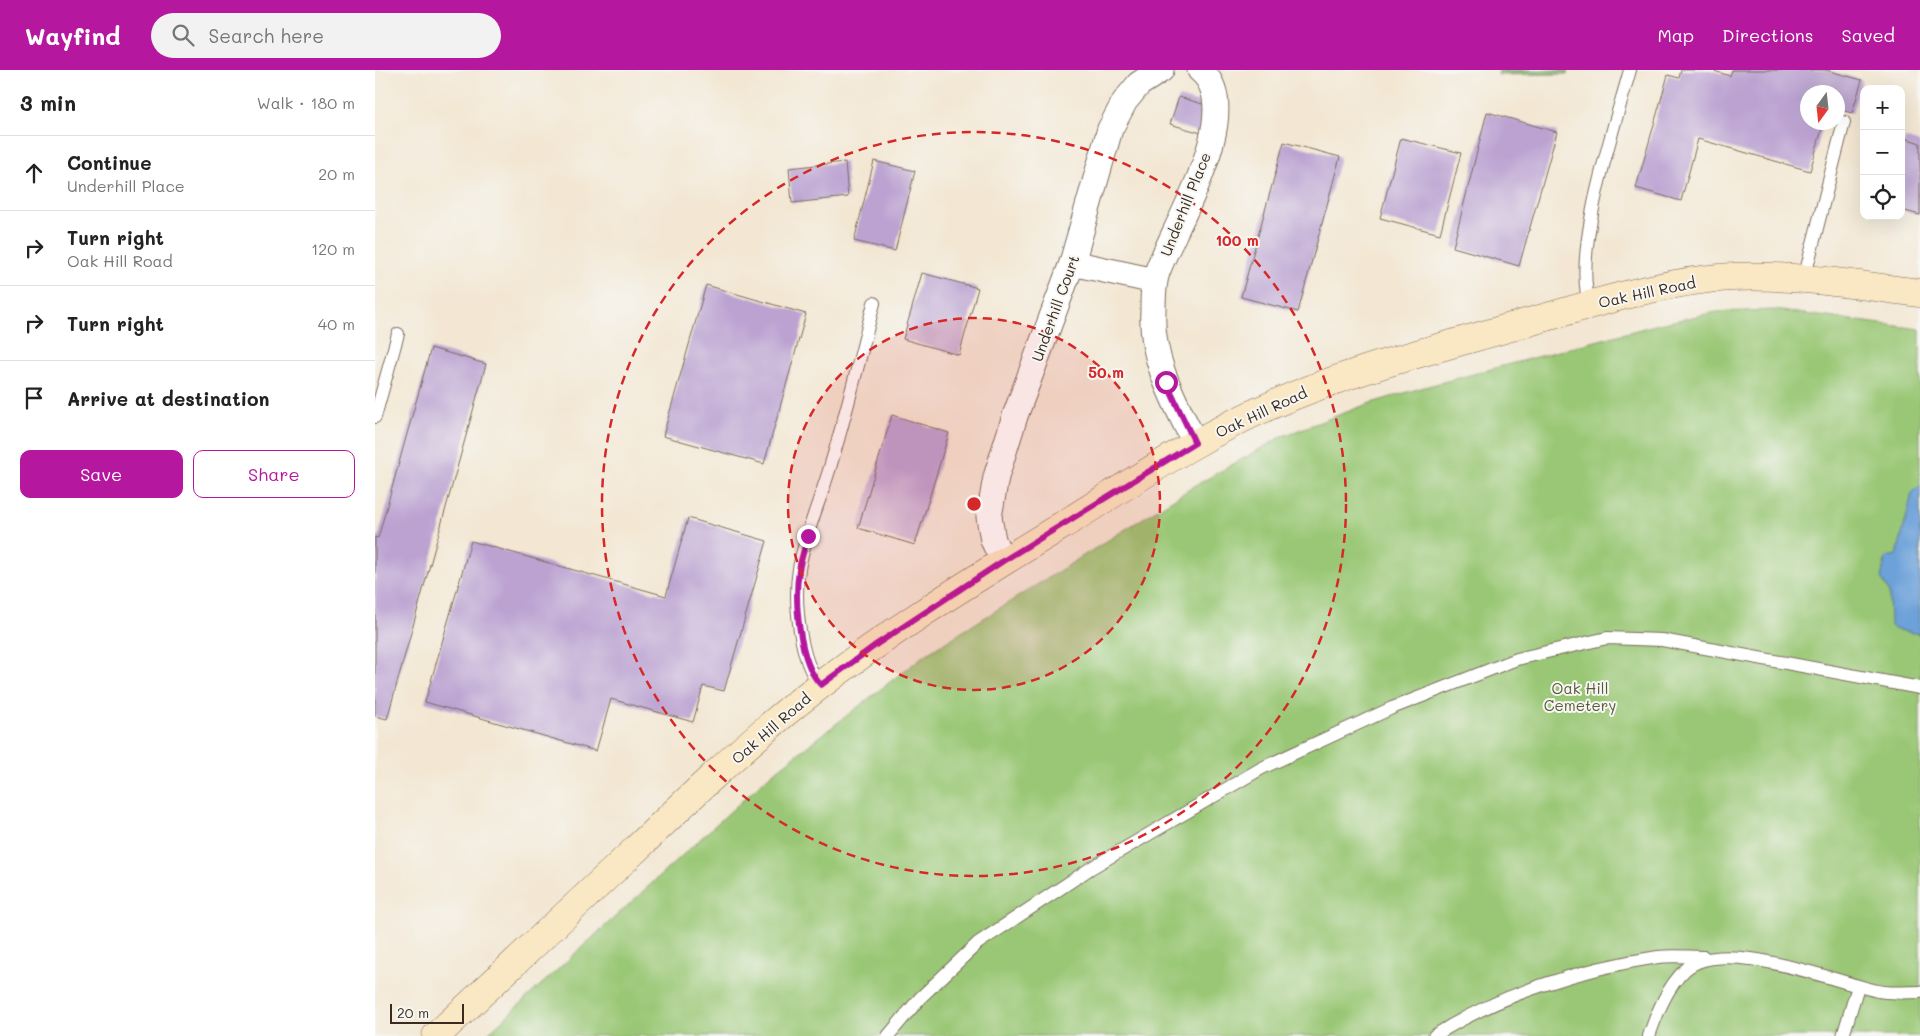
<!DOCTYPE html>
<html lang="en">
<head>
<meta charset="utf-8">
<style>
	body { margin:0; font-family:Mali,sans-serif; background:#f2f2f2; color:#222 }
	.controls { position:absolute; right:15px; top:15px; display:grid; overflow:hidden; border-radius:10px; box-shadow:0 5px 20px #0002 }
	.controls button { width:45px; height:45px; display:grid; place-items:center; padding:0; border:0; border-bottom:1px solid #e0e0e0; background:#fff; color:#222; font:25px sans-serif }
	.compass { position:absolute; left:1425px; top:15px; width:45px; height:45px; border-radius:50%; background:#fff; box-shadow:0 5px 20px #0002; rotate:195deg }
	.scale { position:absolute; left:15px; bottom:12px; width:74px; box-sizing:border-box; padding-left:5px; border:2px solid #3b2a1e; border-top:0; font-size:14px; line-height:18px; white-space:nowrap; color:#3b2a1e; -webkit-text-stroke:4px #f6f6f2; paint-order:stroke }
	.stop { position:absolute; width:15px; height:15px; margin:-11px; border:4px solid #b5179e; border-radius:50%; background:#fff }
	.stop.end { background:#b5179e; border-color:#fff; box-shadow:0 1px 5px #0008 }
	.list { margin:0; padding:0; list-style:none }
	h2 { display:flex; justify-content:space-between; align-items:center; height:65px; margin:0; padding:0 20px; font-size:21px }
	h2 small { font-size:16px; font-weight:400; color:#767676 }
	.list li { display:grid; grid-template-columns:32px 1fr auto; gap:15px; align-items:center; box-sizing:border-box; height:75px; padding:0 20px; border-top:1px solid #e0e0e0 }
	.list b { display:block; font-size:19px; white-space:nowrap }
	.list p { margin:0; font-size:16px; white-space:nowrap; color:#767676 }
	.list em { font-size:16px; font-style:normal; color:#767676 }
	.actions { display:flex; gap:10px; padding:15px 20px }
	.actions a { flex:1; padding:11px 0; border:1px solid #b5179e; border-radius:10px; text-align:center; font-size:18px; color:#b5179e }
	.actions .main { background:#b5179e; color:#fff }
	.icon { flex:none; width:28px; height:28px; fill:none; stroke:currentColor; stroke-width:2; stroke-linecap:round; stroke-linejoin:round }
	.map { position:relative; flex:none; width:1545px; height:966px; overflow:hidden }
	header { display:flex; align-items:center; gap:30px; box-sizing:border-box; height:70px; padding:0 25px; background:#b5179e; color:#fff }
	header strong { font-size:24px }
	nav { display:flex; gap:28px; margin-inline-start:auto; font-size:18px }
	.search { width:350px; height:45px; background:#f2f2f2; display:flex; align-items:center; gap:12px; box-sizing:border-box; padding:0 18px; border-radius:28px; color:#767676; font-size:19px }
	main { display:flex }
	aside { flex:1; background:#fff }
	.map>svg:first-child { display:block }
	.green { fill:#9ac775; stroke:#6a784a }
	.forest { fill:#7bac66; stroke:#5b6b42 }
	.water { fill:#6da1d9; stroke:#54667c }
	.building { fill:#bba2d1 }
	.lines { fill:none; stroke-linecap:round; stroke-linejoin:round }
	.lane-casing { stroke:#7b6c5d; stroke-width:14 }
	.street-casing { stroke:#7b6c5d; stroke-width:27 }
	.secondary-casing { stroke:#7b6c5d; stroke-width:29 }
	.lane { stroke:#fff; stroke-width:12 }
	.street { stroke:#fff; stroke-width:25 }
	.secondary { stroke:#fae7c3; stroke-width:28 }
	.route { stroke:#b5179e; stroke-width:6 }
	.ring { fill:none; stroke:#d62828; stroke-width:2.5; stroke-dasharray:9 6 }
	.labels { text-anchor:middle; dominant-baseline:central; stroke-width:4; stroke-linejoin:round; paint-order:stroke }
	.street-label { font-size:15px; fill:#3b2a1e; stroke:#f6f6f2 }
	.park-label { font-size:15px; fill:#585938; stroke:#f6f6f2 }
	.centre { fill:#d62828; stroke:#f6f6f2; stroke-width:2.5 }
	.ring-label { font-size:15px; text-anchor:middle; font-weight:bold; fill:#d62828; stroke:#f6f6f2; stroke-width:4; stroke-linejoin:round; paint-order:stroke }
</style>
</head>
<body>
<header>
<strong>Wayfind</strong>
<div class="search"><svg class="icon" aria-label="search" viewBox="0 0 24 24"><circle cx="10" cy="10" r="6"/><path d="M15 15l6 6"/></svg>Search here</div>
<nav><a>Map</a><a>Directions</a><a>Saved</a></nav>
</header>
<main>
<aside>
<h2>3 min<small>Walk · 180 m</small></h2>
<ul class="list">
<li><svg class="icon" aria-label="ahead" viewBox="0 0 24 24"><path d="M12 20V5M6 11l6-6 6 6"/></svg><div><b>Continue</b><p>Underhill Place</p></div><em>20 m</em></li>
<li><svg class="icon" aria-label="right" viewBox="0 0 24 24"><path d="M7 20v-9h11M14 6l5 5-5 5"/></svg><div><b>Turn right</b><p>Oak Hill Road</p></div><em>120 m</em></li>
<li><svg class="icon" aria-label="right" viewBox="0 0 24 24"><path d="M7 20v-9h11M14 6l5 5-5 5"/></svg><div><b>Turn right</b></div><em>40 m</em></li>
<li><svg class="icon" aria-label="arrive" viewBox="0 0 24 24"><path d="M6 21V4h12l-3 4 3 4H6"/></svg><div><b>Arrive at destination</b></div></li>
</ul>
<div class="actions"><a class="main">Save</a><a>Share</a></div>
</aside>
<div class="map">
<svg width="1545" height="966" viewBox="0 0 1545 966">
	<rect width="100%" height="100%" fill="#f6f6f2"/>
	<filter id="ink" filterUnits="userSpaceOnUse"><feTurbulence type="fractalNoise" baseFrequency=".02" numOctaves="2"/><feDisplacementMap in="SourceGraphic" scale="10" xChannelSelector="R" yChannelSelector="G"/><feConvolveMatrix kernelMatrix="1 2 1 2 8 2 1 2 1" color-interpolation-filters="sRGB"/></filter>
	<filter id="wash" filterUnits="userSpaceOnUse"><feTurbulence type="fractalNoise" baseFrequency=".0096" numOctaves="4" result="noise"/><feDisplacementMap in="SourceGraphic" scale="20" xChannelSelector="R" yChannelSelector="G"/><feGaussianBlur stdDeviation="1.12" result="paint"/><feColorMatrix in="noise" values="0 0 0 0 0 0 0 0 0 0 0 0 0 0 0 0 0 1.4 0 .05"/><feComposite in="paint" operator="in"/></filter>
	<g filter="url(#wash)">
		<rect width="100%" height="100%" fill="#f3e7d3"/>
		<path class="green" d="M 1399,240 L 1545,259 L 1545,966 L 110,966 L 393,707 L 547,587 L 821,415 L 908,366 L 993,334 L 1046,318 L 1284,254 L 1341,242 Z"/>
		<path class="forest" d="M 1124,0 L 1194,0 L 1193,4 L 1123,5 Z"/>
		<path class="water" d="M 1545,415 L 1545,564 L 1523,560 L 1515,555 L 1514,522 L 1506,508 L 1511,487 L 1522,485 L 1537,423 Z"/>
		<g id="blocks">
			<path class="building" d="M 1306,0 L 1336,0 L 1355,6 L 1357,0 L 1451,0 L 1487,10 L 1477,43 L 1462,39 L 1462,22 L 1432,22 L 1432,52 L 1449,52 L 1435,101 L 1323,69 L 1306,131 L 1261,118 L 1293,5 L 1304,8 Z
				M 804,27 L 834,36 L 826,63 L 795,54 Z
				M 1112,42 L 1182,62 L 1144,196 L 1078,177 Z
				M 1026,68 L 1086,83 L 1065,164 L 1005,148 Z
				M 1530,68 L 1545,73 L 1545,145 L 1526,140 L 1526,83 Z
				M 909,72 L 965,87 L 923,242 L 866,227 Z
				M 499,91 L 540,101 L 520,181 L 479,171 Z
				M 470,92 L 473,127 L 417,133 L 414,98 Z
				M 547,203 L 603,218 L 584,285 L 528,269 Z
				M 331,215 L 431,244 L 389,394 L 288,366 Z
				M 56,278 L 111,294 L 12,649 L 0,646 L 0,467 L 3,468 Z
				M 517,345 L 574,363 L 540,475 L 483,458 Z
				M 313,448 L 392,471 L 349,621 L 328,616 L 318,652 L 236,629 L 221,681 L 50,632 L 96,471 L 291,526 Z"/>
		</g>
	</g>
	<g filter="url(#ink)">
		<use href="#blocks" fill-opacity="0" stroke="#7b6c5d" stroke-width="1"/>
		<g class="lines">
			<g class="lane-casing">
				<path id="lane" d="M 1429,209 L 1469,52
					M 1215,235 C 1196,184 1240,55 1255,0
					M 0,347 L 23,264
					M 446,615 C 424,593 419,529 424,499 C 430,463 446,429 456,394 C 472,341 485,287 499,233
					M 513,966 L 545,928 L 603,873 L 716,798 L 887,698 L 1017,638 L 1142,589 L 1232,568 L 1287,570 L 1545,618
					M 1059,966 C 1122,925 1209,898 1283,887 C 1298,885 1314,887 1329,887
					M 1274,966 C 1282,943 1292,917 1310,900 C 1346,865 1459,912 1503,921 C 1516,924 1532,922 1545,922
					M 1468,966 L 1483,916"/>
			</g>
			<g class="street-casing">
				<path id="street" d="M 697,193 L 780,211
					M 820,373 C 800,332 775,289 778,241 C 778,228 778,212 783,200 C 799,156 873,39 825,0
					M 628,491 L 618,470 L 614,447 L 621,407 L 640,346 L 697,193 L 735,59 L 750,31 L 764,14 L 786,0"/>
			</g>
			<g class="secondary-casing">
				<path id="secondary" d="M 61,966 C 126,905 192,844 257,783 C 307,735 357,687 410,643 C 499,570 598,510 696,450 C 762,409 827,365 899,334 C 981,298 1068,277 1154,252 C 1219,234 1287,211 1356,207 C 1419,204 1482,215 1545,223"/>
			</g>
			<use href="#lane" class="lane"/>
			<use href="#street" class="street"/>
			<use href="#secondary" class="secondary"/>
		</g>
	</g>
	<g class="lines" filter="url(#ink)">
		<path class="route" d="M 433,466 C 430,477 426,488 424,500 C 419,530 424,593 446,615 L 502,574 L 628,491 L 820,373 L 791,312"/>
	</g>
	<circle cx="599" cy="434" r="186" fill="#d62828" fill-opacity=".12"/>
	<g class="ring">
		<circle cx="599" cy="434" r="186"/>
		<circle cx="599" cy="434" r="372"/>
	</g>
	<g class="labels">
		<g class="street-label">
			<text transform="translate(810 134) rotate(-68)">Underhill Place</text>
			<text transform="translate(1272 222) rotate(-12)">Oak Hill Road</text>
			<text transform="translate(680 238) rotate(-70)">Underhill Court</text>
			<text transform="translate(886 342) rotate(-25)">Oak Hill Road</text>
			<text transform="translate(396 658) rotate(-41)">Oak Hill Road</text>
		</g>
		<g class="park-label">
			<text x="1205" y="618">Oak Hill<tspan x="1205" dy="17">Cemetery</tspan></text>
		</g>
	</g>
	<circle cx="599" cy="434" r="8" class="centre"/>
	<g class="ring-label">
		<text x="862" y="176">100 m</text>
		<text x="731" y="308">50 m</text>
	</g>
</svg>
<div class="controls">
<button>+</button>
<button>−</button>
<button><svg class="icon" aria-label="locate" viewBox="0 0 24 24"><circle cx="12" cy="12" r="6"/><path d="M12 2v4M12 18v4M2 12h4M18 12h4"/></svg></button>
</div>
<svg class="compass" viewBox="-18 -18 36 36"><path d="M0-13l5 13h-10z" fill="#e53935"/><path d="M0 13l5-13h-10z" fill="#767676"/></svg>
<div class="scale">20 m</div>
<div class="stop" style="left:791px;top:312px"></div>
<div class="stop end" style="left:433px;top:466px"></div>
</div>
</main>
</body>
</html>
